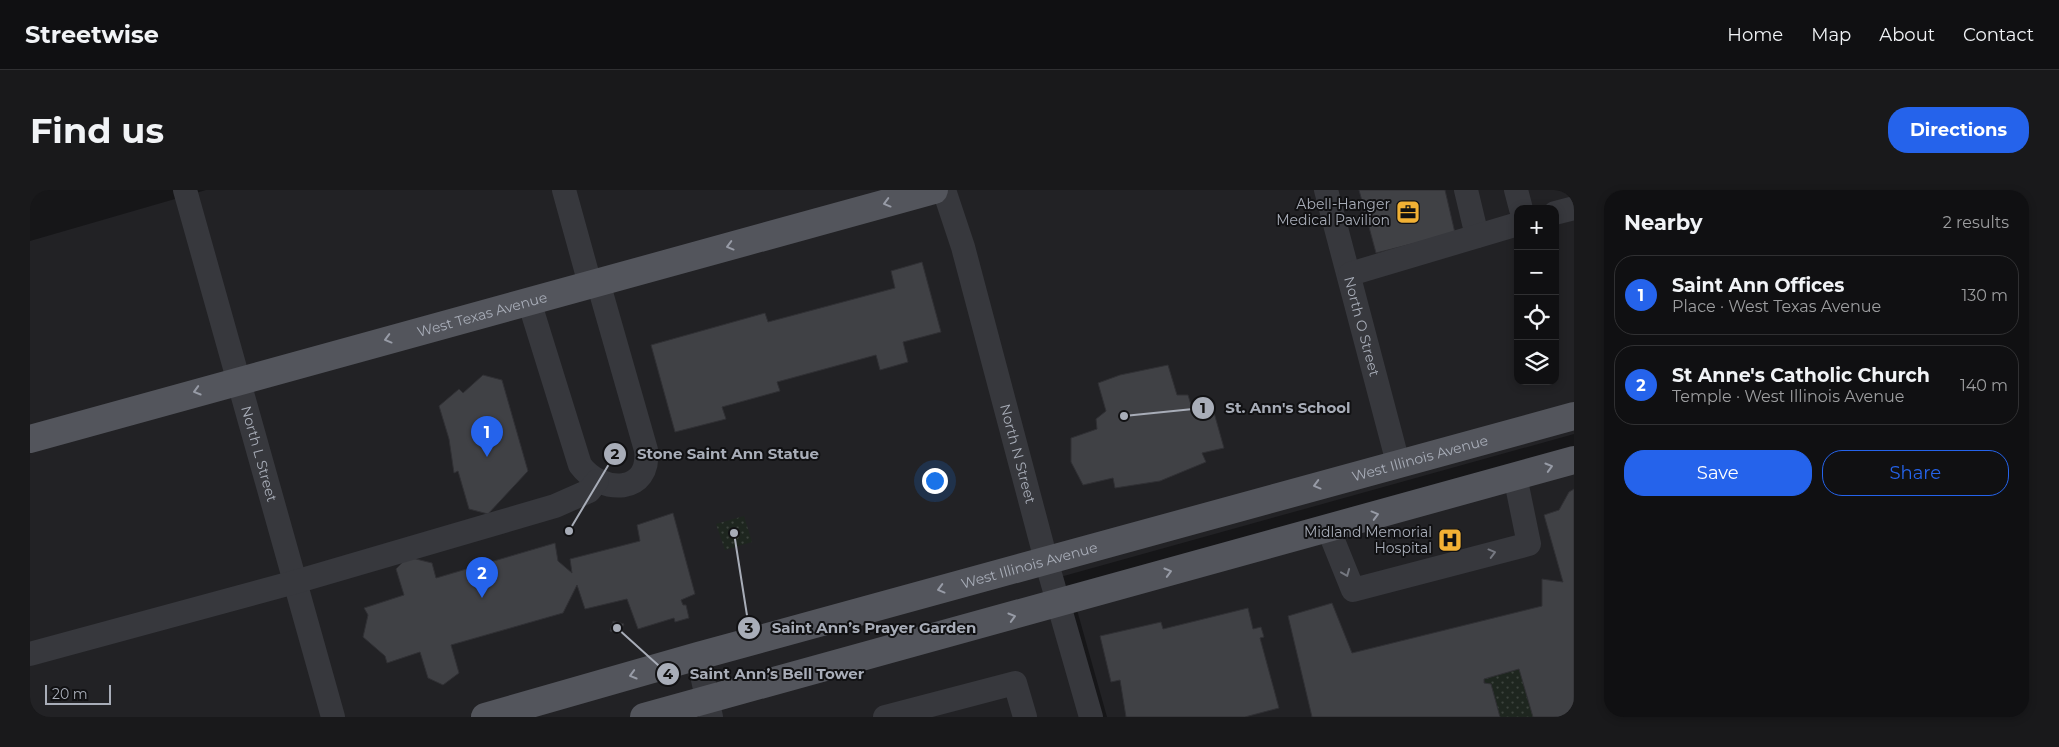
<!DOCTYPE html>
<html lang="en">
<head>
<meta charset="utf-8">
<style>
	body { margin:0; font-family:Montserrat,sans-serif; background:#19191b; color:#f1f3f6 }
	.controls { position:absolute; right:15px; top:15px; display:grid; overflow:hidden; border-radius:10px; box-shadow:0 2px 8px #0003 }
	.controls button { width:45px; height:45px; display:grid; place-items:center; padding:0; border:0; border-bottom:1px solid #303032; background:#101012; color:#f1f3f6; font:25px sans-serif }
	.scale { position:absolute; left:15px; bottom:12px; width:66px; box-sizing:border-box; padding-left:5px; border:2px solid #a8adb8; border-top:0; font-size:14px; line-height:18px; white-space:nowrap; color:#a8adb8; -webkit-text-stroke:4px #111113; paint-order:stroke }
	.you { position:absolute; left:904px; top:290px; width:18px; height:18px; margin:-12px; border:4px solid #fff; border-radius:50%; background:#1a73e8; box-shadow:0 0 0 8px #1a73e833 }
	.badge { display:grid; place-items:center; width:32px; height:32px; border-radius:50%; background:#2563eb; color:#fff; font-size:16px; font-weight:700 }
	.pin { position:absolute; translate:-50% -41px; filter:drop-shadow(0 1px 2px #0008) }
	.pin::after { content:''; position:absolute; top:26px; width:18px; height:15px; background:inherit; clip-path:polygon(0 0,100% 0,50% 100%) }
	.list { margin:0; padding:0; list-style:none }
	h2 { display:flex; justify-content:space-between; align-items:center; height:65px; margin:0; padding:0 20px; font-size:21px }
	h2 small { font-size:16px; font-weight:400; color:#9c9d9f }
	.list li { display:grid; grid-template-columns:32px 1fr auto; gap:15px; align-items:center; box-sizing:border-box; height:80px; margin:0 10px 10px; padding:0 10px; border:1px solid #303032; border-radius:20px }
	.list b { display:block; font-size:19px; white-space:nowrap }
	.list p { margin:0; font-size:16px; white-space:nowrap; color:#9c9d9f }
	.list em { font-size:16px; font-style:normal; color:#9c9d9f }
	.actions { display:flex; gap:10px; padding:15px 20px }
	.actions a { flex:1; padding:11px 0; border:1px solid #2563eb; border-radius:20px; text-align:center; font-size:18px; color:#2563eb }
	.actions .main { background:#2563eb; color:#fff }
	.icon { flex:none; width:28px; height:28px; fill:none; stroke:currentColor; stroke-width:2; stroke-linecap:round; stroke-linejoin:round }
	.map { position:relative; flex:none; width:1544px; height:527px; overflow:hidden; border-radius:20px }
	header { display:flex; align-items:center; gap:30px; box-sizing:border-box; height:70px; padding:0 25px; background:#101012; border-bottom:1px solid #303032 }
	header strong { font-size:24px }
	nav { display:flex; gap:28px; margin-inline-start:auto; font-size:18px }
	.intro { display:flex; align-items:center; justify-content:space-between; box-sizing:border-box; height:120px; padding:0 30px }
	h1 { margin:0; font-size:35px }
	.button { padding:12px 22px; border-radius:20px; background:#2563eb; color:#fff; font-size:18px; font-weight:700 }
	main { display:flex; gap:30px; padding:0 30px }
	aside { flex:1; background:#101012; border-radius:20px; box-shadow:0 2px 8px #0003 }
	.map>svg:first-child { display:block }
	.built { fill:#222225; fill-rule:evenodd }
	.garden { fill:url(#garden-dots) }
	.building { fill:#404145; stroke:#303034 }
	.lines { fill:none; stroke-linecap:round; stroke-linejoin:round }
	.minor { stroke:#37383d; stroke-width:24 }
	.major { stroke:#53555c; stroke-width:28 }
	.oneway { stroke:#979ba6 }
	.oneway2 { stroke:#757881 }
	.labels { text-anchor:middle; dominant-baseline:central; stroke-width:4; stroke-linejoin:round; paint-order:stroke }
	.poi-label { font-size:14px; fill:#a8adb8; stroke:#111113; text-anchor:end }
	.street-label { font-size:14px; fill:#a8adb8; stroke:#111113 }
	.leader { fill:none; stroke:#a8adb8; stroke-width:2 }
	.callout-dot { fill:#a8adb8; stroke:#111113; stroke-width:2 }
	.mark-label { font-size:15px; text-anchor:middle; font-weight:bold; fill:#111 }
	.callout-label { font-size:15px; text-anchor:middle; font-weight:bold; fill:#a8adb8; stroke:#111113; stroke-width:4; stroke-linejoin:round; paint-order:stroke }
</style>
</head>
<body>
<header>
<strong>Streetwise</strong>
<nav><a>Home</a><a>Map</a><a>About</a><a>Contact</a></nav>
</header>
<div class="intro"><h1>Find us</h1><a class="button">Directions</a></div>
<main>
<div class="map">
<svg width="1544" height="527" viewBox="0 0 1544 527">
	<defs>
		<pattern id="garden-dots" width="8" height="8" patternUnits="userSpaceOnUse" patternTransform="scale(1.25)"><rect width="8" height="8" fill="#1e261f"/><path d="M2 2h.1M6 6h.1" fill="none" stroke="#3c433d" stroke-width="1.8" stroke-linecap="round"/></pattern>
	</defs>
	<rect width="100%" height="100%" fill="#161618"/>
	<path class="built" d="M 176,0 L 1544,0 L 1544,244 L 1023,389 L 1052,527 L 0,527 L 0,51 ZM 1488,19 L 1525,19 L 1525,191 L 1488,191 Z
		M 1544,280 L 1544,527 L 1077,527 L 1047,420 Z"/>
	<path class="garden" d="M 714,326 L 722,352 L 695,360 L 686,334 Z
		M 1489,479 L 1503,527 L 1470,527 L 1454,489 Z"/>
	<path class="building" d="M 1329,0 L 1415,0 L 1425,43 L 1346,63 Z
		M 892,72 L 911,142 L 873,152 L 878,172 L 850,180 L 846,165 L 747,192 L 750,201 L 692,217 L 696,229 L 645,242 L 621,155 L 735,123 L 738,132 L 865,98 L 861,81 Z
		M 1138,175 L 1147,205 L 1158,205 L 1162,218 L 1181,212 L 1194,258 L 1172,263 L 1176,272 L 1130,291 L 1085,298 L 1083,288 L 1053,295 L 1041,272 L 1041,248 L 1067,239 L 1066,229 L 1076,221 L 1068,193 L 1090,185 Z
		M 453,185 L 472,190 L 498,281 L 458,324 L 439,319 L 428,281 L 424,283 L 419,249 L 409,216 L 429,199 L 433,203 Z
		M 1544,299 L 1544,527 L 1503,527 L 1489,479 L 1454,489 L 1454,493 L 1461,494 L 1470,527 L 1282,527 L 1258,426 L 1302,413 L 1322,463 L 1512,416 L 1512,389 L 1533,392 L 1514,325 L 1529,320 L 1539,302 Z
		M 643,323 L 665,404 L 651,410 L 653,415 L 656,415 L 659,428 L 645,432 L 644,428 L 608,439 L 597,409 L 555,419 L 547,395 L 533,423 L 421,455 L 429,483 L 413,495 L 398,488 L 390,462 L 357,473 L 355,466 L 333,447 L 338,425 L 334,418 L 374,405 L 366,379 L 378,367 L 402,373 L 406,388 L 525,353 L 528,371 L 542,383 L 540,369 L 610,351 L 607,335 Z
		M 1218,418 L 1223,439 L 1231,437 L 1234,447 L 1230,448 L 1249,518 L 1215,527 L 1096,527 L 1090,490 L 1081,492 L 1070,446 L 1131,432 L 1133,439 Z
		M 583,431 L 594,434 L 589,444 L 580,441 Z"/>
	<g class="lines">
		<g class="minor">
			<path id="s1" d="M 155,0 L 303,527"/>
			<path d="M 534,0 L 560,94"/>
			<path id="s2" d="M 914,0 L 933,57 L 1016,370 L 1061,527"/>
			<path id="s3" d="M 1296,0 L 1368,273"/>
			<path d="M 1436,0 L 1447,46"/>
			<path d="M 1486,0 L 1491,19"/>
			<path d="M 1525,23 L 1544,18"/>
			<path d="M 1320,84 L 1488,34"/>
			<path d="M 499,111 L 550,275 C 572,305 621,304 616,260 L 568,92"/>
			<path d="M 1298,338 L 1323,400 L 1499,354 L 1485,286"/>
			<path d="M 0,464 L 265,392 L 525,316 L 559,301 L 567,291"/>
			<path d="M 668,466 L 681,527"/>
			<path d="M 855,527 L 985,493 L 995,527"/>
		</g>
		<g class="major">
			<path id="s4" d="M 0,249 L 904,0"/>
			<path id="s5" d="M 455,527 L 668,466 L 1544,226"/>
			<path d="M 614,527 L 1544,270"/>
		</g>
	</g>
	<defs><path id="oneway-chevron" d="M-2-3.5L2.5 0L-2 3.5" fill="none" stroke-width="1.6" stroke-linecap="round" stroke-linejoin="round" transform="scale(1.25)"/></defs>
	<g class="oneway">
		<use href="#oneway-chevron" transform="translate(857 13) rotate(165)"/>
		<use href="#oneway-chevron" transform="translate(700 56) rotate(165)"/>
		<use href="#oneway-chevron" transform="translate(358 149) rotate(165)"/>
		<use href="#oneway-chevron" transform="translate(167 201) rotate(164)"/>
		<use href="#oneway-chevron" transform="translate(1519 277) rotate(-16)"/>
		<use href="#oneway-chevron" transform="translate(1287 295) rotate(165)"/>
		<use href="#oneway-chevron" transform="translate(1345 325) rotate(-15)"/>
		<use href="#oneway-chevron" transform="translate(1138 382) rotate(-16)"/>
		<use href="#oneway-chevron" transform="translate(911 399) rotate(165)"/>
		<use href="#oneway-chevron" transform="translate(982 427) rotate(-16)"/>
		<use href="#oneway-chevron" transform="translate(603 485) rotate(164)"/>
	</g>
	<g class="oneway2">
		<use href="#oneway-chevron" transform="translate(1462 363) rotate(-15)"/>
		<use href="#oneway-chevron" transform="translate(1316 383) rotate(68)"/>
	</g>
	<defs>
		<g id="office-square" transform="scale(1.25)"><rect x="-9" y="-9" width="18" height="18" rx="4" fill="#f2b134" stroke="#111113"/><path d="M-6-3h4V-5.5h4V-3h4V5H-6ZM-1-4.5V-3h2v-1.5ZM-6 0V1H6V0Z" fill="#111"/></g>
		<g id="hospital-square" transform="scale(1.25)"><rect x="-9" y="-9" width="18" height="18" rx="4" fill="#f2b134" stroke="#111113"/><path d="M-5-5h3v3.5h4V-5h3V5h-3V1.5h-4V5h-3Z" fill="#111"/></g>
	</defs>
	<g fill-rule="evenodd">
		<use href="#office-square" x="1378" y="22"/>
		<use href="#hospital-square" x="1420" y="350"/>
	</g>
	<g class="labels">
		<g class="poi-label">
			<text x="1360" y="14">Abell-Hanger<tspan x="1360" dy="16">Medical Pavilion</tspan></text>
			<text x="1402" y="342">Midland Memorial<tspan x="1402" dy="16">Hospital</tspan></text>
		</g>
		<g class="street-label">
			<text stroke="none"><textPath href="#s4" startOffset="469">West Texas Avenue</textPath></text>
			<text stroke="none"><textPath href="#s3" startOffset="141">North O Street</textPath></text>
			<text stroke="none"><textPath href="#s2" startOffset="274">North N Street</textPath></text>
			<text stroke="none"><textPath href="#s1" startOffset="274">North L Street</textPath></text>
			<text stroke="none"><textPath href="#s5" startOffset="970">West Illinois Avenue</textPath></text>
			<text stroke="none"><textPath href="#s5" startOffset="565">West Illinois Avenue</textPath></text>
		</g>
	</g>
	<path class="leader" d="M1094 226L1173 218M539 341L585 264M704 343L719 438M587 438L638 484"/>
	<g class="callout-dot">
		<circle cx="1094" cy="226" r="5"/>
		<circle cx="539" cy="341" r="5"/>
		<circle cx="704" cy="343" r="5"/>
		<circle cx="587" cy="438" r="5"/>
		<circle cx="1173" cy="218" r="12"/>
		<circle cx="585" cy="264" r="12"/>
		<circle cx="719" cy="438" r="12"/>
		<circle cx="638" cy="484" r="12"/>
	</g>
	<g class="mark-label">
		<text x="1173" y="223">1</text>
		<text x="585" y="269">2</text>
		<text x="719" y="443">3</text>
		<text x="638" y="489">4</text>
	</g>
	<g class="callout-label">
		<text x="1258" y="223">St. Ann's School</text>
		<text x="698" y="269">Stone Saint Ann Statue</text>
		<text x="844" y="443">Saint Ann’s Prayer Garden</text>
		<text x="747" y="489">Saint Ann’s Bell Tower</text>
	</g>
</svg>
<div class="controls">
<button>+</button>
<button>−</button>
<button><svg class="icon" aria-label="locate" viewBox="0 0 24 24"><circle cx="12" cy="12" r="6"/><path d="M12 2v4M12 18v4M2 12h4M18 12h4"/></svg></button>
<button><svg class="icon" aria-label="layers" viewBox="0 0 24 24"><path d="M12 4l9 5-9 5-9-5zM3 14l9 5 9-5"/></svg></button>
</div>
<div class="scale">20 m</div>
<div class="you"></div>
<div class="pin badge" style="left:457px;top:267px">1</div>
<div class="pin badge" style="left:452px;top:408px">2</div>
</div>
<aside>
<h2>Nearby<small>2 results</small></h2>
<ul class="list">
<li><span class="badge">1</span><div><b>Saint Ann Offices</b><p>Place · West Texas Avenue</p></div><em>130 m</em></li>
<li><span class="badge">2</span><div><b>St Anne's Catholic Church</b><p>Temple · West Illinois Avenue</p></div><em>140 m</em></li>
</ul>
<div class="actions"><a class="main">Save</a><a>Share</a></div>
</aside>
</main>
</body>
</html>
